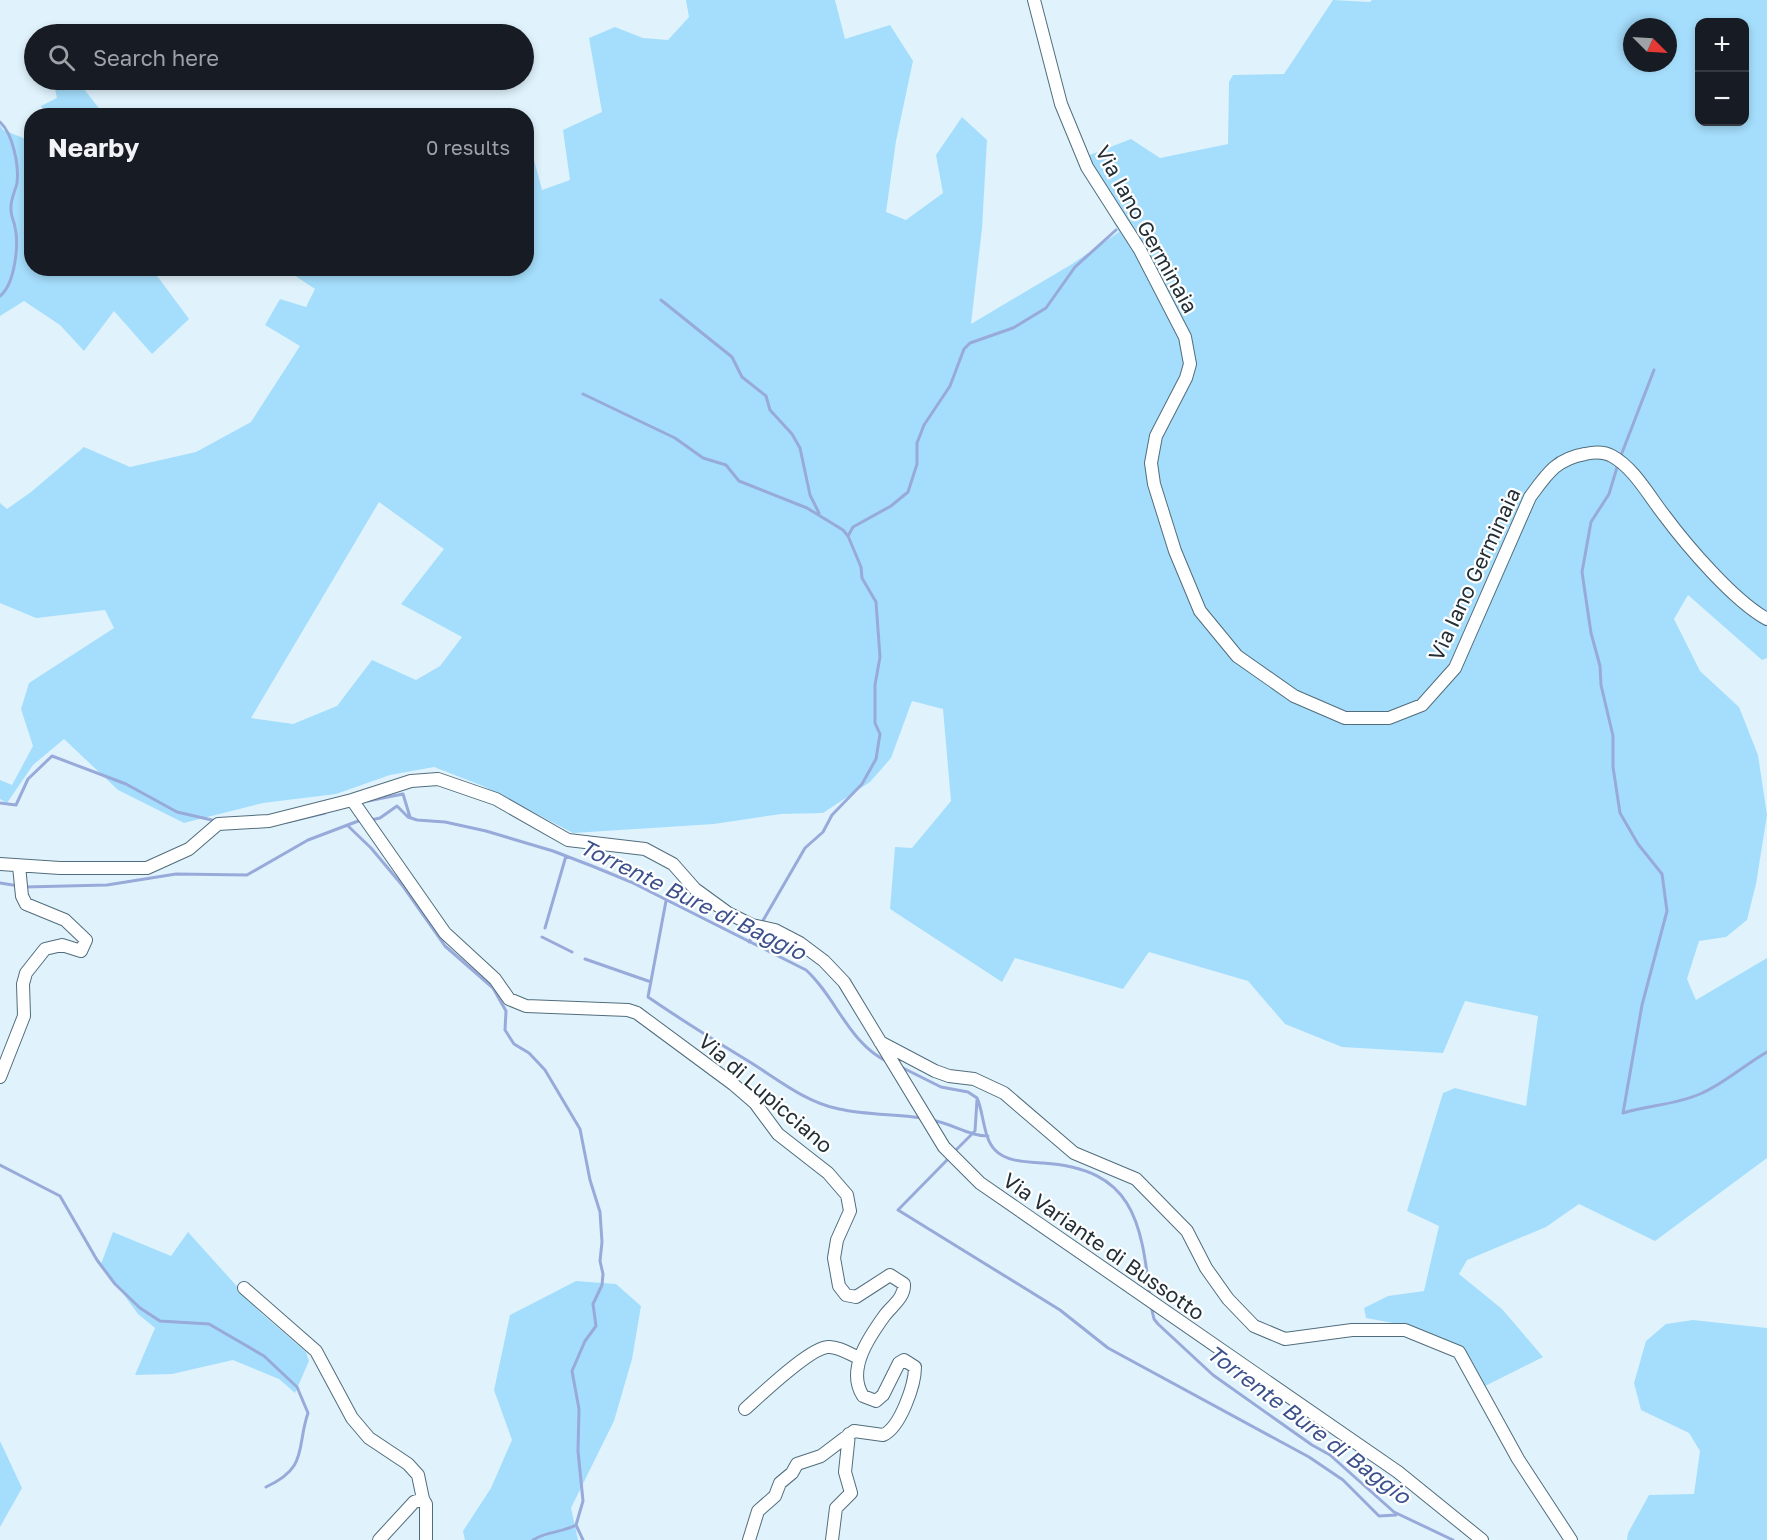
<!DOCTYPE html>
<html lang="en">
<head>
<meta charset="utf-8">
<style>
	body { margin:0; font-family:"Golos Text",sans-serif; background:#20242c; color:#f1f3f6 }
	.controls { position:absolute; right:18px; top:18px; display:grid; overflow:hidden; border-radius:12px; box-shadow:0 3px 9px #0003 }
	.controls button { width:54px; height:54px; display:grid; place-items:center; padding:0; border:0; border-bottom:2px solid #363941; background:#171b24; color:#f1f3f6; font:30px sans-serif }
	.compass { position:absolute; left:1623px; top:18px; width:54px; height:54px; border-radius:50%; background:#171b24; box-shadow:0 3px 9px #0003; rotate:114deg }
	.list { margin:0; padding:0; list-style:none }
	h2 { display:flex; justify-content:space-between; align-items:center; height:78px; margin:0; padding:0 24px; font-size:26px }
	h2 small { font-size:20px; font-weight:400; color:#9ea1a6 }
	.icon { flex:none; width:33px; height:33px; fill:none; stroke:currentColor; stroke-width:2; stroke-linecap:round; stroke-linejoin:round }
	.map { position:relative; flex:none; width:1767px; height:1540px; overflow:hidden }
	.search { position:absolute; background:#171b24; box-shadow:0 3px 9px #0003; left:24px; top:24px; width:510px; height:66px; display:flex; align-items:center; gap:15px; box-sizing:border-box; padding:0 21px; border-radius:33px; color:#9ea1a6; font-size:22px }
	.panel { position:absolute; background:#171b24; box-shadow:0 3px 9px #0003; left:24px; top:108px; width:510px; height:168px; border-radius:24px }
	.map>svg:first-child { display:block }
	.green { fill:#a5defc; fill-rule:evenodd }
	.lines { fill:none; stroke-linecap:round; stroke-linejoin:round }
	.stream { stroke:#98aad9; stroke-width:3 }
	.minor-casing { stroke:#516d7c; stroke-width:14 }
	.minor { stroke:#fff; stroke-width:12 }
	.labels { text-anchor:middle; dominant-baseline:central; stroke-width:4.5; stroke-linejoin:round; paint-order:stroke }
	.street-label { font-size:21px; fill:#232f36; stroke:#fff }
	.water-label { font-size:22px; font-style:italic; fill:#3c508c; stroke:#fff }
</style>
</head>
<body>
<div class="map">
<svg width="1767" height="1540" viewBox="0 0 1767 1540">
	<rect width="100%" height="100%" fill="#e0f3fd"/>
	<path class="green" d="M 686,0 L 835,0 L 845,39 L 890,25 L 913,61 L 896,141 L 886,212 L 906,220 L 943,193 L 936,155 L 962,117 L 987,140 L 982,228 L 971,324 L 1072,264 L 1119,232 L 1079,159 L 1131,139 L 1160,158 L 1228,144 L 1229,82 L 1233,75 L 1284,74 L 1333,0 L 1370,2 L 1372,0 L 1767,0 L 1767,658 L 1762,660 L 1688,595 L 1674,619 L 1700,671 L 1739,707 L 1758,755 L 1767,815 L 1756,884 L 1747,920 L 1726,937 L 1699,941 L 1687,979 L 1696,1000 L 1767,958 L 1767,1158 L 1655,1241 L 1579,1204 L 1546,1227 L 1467,1260 L 1459,1274 L 1502,1309 L 1543,1357 L 1483,1387 L 1460,1346 L 1404,1325 L 1366,1318 L 1364,1308 L 1388,1296 L 1424,1291 L 1439,1226 L 1407,1211 L 1443,1093 L 1455,1088 L 1526,1106 L 1538,1016 L 1465,1001 L 1443,1053 L 1342,1047 L 1285,1024 L 1248,981 L 1149,952 L 1123,989 L 1015,958 L 1002,982 L 890,909 L 895,847 L 912,848 L 951,801 L 943,709 L 912,701 L 891,758 L 870,782 L 823,813 L 781,814 L 714,824 L 573,833 L 483,786 L 434,767 L 390,775 L 336,794 L 263,803 L 184,823 L 118,790 L 64,739 L 33,765 L 7,803 L 0,799 L 0,780 L 12,785 L 33,746 L 21,709 L 29,683 L 114,628 L 105,610 L 36,618 L 0,603 L 0,503 L 7,509 L 31,492 L 84,447 L 130,467 L 196,452 L 251,422 L 300,346 L 265,325 L 280,299 L 306,307 L 315,289 L 285,269 L 323,269 L 334,275 L 338,268 L 526,268 L 527,141 L 529,141 L 542,190 L 570,180 L 563,130 L 602,112 L 589,38 L 615,27 L 643,38 L 668,40 L 689,17 ZM 1700,22 L 1744,22 L 1744,122 L 1700,122 ZM 1632,27 L 1668,27 L 1668,63 L 1632,63 ZM 379,502 L 444,549 L 401,604 L 462,637 L 440,666 L 416,680 L 372,660 L 337,706 L 293,724 L 251,718 Z
		M 53,80 L 83,80 L 84,89 L 101,111 L 95,115 L 46,115 L 41,106 L 57,98 Z
		M 0,125 L 3,130 L 31,141 L 32,268 L 152,269 L 189,319 L 152,354 L 114,311 L 84,351 L 60,325 L 24,301 L 0,316 Z
		M 113,1232 L 171,1256 L 188,1232 L 261,1313 L 306,1352 L 309,1361 L 295,1393 L 279,1379 L 233,1360 L 172,1374 L 135,1375 L 155,1328 L 138,1314 L 101,1264 Z
		M 576,1281 L 616,1284 L 641,1306 L 632,1359 L 614,1421 L 571,1508 L 578,1540 L 465,1540 L 463,1531 L 491,1488 L 512,1440 L 494,1390 L 510,1315 Z
		M 1693,1320 L 1767,1328 L 1767,1540 L 1627,1540 L 1628,1533 L 1649,1495 L 1694,1494 L 1700,1451 L 1689,1433 L 1641,1410 L 1634,1383 L 1646,1341 L 1666,1324 Z
		M 0,1441 L 22,1488 L 0,1527 Z"/>
	<g class="lines">
		<path class="stream" d="M 0,122 C 13,134 19,165 17,183 C 15,192 10,200 11,210 C 11,216 14,221 15,227 C 19,245 15,284 0,296
			M 661,300 L 732,357 L 742,377 L 766,396 L 770,410 L 792,434 L 800,448 L 810,495 L 819,513
			M 583,394 L 675,438 L 703,458 L 726,465 L 739,481 L 807,508 L 843,530 L 848,536 L 861,567 L 862,578 L 876,602 L 880,657 L 875,685 L 875,723 L 880,734 L 876,759 L 862,784 L 832,815 L 823,832 L 805,848 L 761,924
			M 1620,458 L 1654,370
			M 1618,464 L 1609,494 L 1591,522 L 1582,572 L 1591,633 L 1600,666 L 1601,685 L 1613,736 L 1613,767 L 1620,813 L 1638,844 L 1662,874 L 1667,911 L 1642,1005 L 1623,1113 C 1649,1105 1675,1105 1700,1094 C 1724,1084 1744,1065 1767,1052
			M 848,536 L 853,527 L 891,506 L 908,492 L 917,464 L 917,443 L 924,425 L 950,386 L 964,349 L 970,343 L 1013,328 L 1046,308 L 1075,267 L 1116,230
			M 368,801 L 403,794 L 410,817
			M 0,803 L 16,805 L 28,779 L 52,756 L 126,784 L 177,812 L 212,820
			M 371,820 L 380,818 L 397,806 L 408,817 L 417,820 L 445,822 L 486,831 L 553,851 L 592,866 L 631,882 L 806,970 C 836,997 849,1044 888,1062
			M 287,822 L 325,813
			M 347,825 L 371,848 L 402,885 L 445,946 L 493,988 L 506,1011 L 505,1030 L 514,1044 L 529,1053 L 545,1070 L 580,1129 L 590,1180 L 600,1212 L 602,1242 L 600,1261 L 603,1274 L 602,1285 L 593,1304 L 596,1326 L 585,1341 L 572,1371 L 579,1409 L 578,1451 L 583,1501 L 576,1525 L 583,1540
			M 0,883 L 19,886
			M 25,887 L 107,885 L 176,874 L 247,875 L 308,840 L 361,820
			M 666,901 L 648,997 C 680,1019 712,1039 745,1059 C 775,1077 804,1102 839,1109 C 866,1115 894,1114 922,1118
			M 545,928 L 566,856
			M 542,937 L 572,952
			M 749,942 L 757,929
			M 585,959 L 651,982
			M 899,1066 L 941,1087 L 968,1092 L 977,1098 C 984,1113 983,1138 995,1150 C 1006,1162 1028,1162 1043,1163 C 1133,1169 1141,1220 1150,1296
			M 931,1120 C 952,1123 968,1136 988,1136
			M 953,1153 L 975,1131 L 977,1100
			M 949,1158 L 898,1210 L 1060,1310 L 1108,1348 L 1309,1457 L 1343,1480 L 1379,1516 L 1396,1515
			M 0,1165 L 60,1196 L 97,1260 L 115,1284 L 140,1308 L 160,1321 L 209,1324 L 264,1356 L 297,1387 L 308,1413 C 296,1448 309,1467 266,1487
			M 1151,1306 L 1154,1319 L 1158,1324 L 1213,1375 L 1312,1445 L 1330,1455 L 1394,1512 L 1453,1540
			M 533,1540 C 547,1531 561,1533 576,1525"/>
		<g class="minor-casing">
			<path id="minor" d="M 1034,0 L 1061,104 L 1087,167 L 1140,250 L 1185,337 L 1190,364 L 1186,378 L 1156,436 L 1151,463 L 1154,484 L 1175,551 L 1200,611 L 1237,656 L 1294,696 L 1345,718 L 1389,718 L 1422,705 L 1455,668 L 1530,497 C 1547,474 1556,459 1585,454 C 1594,452 1605,452 1612,456 C 1634,468 1649,496 1664,515 C 1687,546 1734,601 1767,619
				M 352,800 L 445,933 L 495,979 L 509,999 L 526,1006 L 628,1010 L 637,1013 L 733,1084 L 755,1103 L 778,1134 L 828,1173 L 847,1195 L 850,1211 L 837,1240 L 834,1258 L 839,1286 L 846,1295 L 856,1297 L 890,1275 L 904,1284 C 905,1297 892,1306 885,1315 C 869,1337 846,1370 863,1396 L 876,1401 L 883,1395 L 899,1363 L 904,1360 L 915,1367 C 915,1385 900,1428 883,1435 L 854,1431 L 821,1456 L 797,1464 L 792,1473 L 780,1483 L 775,1496 L 758,1511 L 749,1540
				M 0,864 L 60,868 L 147,868 L 189,849 L 218,824 L 269,821 L 352,800 L 411,781 L 438,779 L 496,799 L 568,840 L 645,849 L 673,864 L 695,889 L 728,913 L 752,925 L 775,930 L 800,943 L 824,961 L 844,982 L 944,1147 L 980,1183 L 1398,1472 L 1482,1540
				M 880,1042 L 935,1071 L 949,1076 L 974,1079 L 1004,1093 L 1074,1153 L 1136,1179 L 1187,1231 L 1206,1268 L 1228,1299 L 1254,1326 L 1285,1339 L 1352,1330 L 1405,1330 L 1459,1352 L 1518,1459 L 1571,1540
				M 0,1077 L 24,1016 L 23,984 L 26,973 L 45,949 L 62,945 L 81,951 L 86,940 L 65,920 L 26,904 L 22,896 L 19,866
				M 244,1288 L 316,1351 L 352,1418 L 369,1438 L 408,1464 L 418,1475 L 423,1499
				M 745,1409 C 760,1396 809,1348 828,1347 C 837,1346 850,1354 859,1358
				M 379,1540 L 414,1502 L 423,1499 L 426,1504 L 426,1540
				M 832,1540 L 836,1508 L 851,1493 L 845,1472 L 849,1434"/>
		</g>
		<use href="#minor" class="minor"/>
	</g>
	<g class="labels">
		<g class="street-label">
			<text transform="translate(1147 229) rotate(61)">Via Iano Germinaia</text>
			<text transform="translate(1474 574) rotate(-65)">Via Iano Germinaia</text>
			<text transform="translate(766 1093) rotate(41)">Via di Lupicciano</text>
			<text transform="translate(1104 1246) rotate(35)">Via Variante di Bussotto</text>
		</g>
		<g class="water-label">
			<text transform="translate(693 899) rotate(26)">Torrente Bure di Baggio</text>
			<text transform="translate(1309 1424) rotate(37)">Torrente Bure di Baggio</text>
		</g>
	</g>
</svg>
<div class="controls">
<button>+</button>
<button>−</button>
</div>
<svg class="compass" viewBox="-18 -18 36 36"><path d="M0-13l5 13h-10z" fill="#e53935"/><path d="M0 13l5-13h-10z" fill="#9ea1a6"/></svg>
<div class="search"><svg class="icon" aria-label="search" viewBox="0 0 24 24"><circle cx="10" cy="10" r="6"/><path d="M15 15l6 6"/></svg>Search here</div>
<section class="panel">
<h2>Nearby<small>0 results</small></h2>
<ul class="list">
</ul>
</section>
</div>
</body>
</html>
